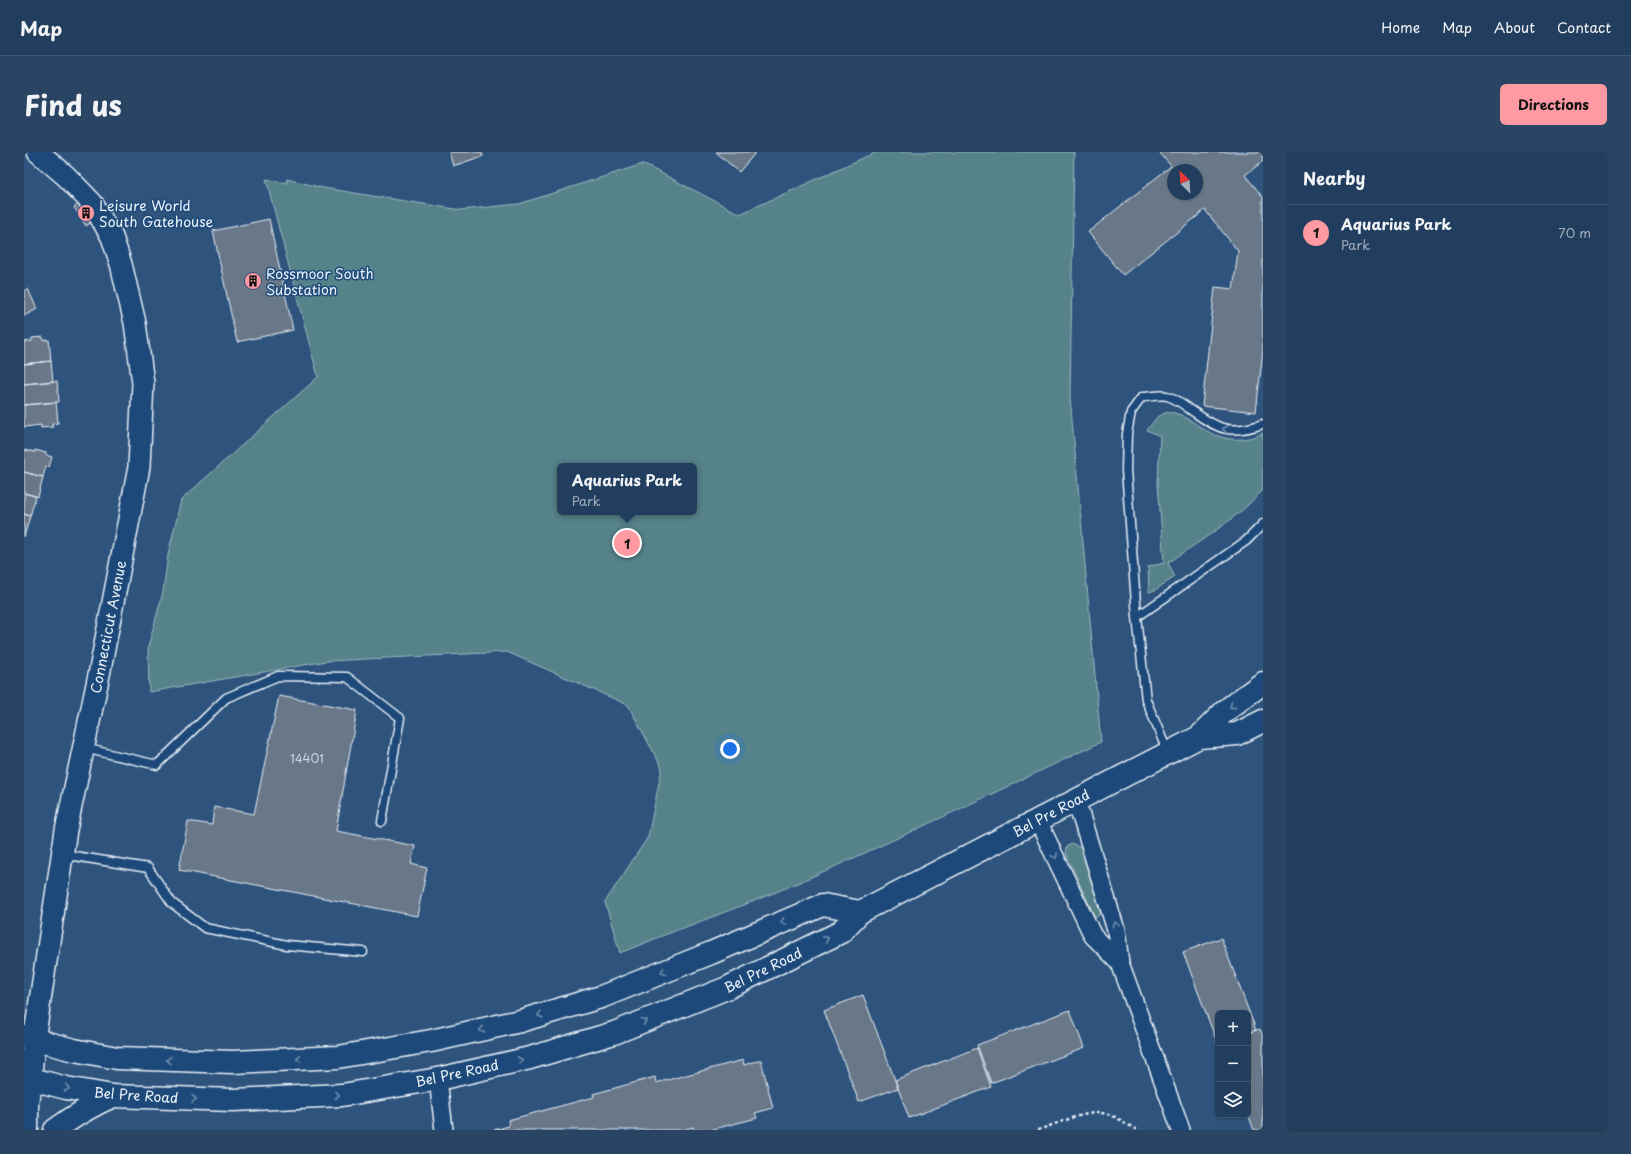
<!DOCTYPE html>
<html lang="en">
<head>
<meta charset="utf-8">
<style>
	body { margin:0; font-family:"Playpen Sans",sans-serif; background:#2a4564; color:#f1f3f6 }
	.controls { position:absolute; right:12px; bottom:12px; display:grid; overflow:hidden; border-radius:6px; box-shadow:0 1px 3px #0004 }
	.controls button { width:36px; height:36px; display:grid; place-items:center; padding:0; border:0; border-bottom:1px solid #3f5773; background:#223e5e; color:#f1f3f6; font:20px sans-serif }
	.compass { position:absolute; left:1143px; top:12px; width:36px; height:36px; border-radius:50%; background:#223e5e; box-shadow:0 1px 3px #0004; rotate:335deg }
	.you { position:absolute; left:706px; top:597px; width:14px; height:14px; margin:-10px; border:3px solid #fff; border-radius:50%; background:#1a73e8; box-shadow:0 0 0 6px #1a73e833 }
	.badge { display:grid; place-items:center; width:26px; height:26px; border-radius:50%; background:#ff9aa2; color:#111; font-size:13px; font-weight:700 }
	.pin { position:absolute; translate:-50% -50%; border:2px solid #fff; box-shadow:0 1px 4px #0006 }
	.popup { position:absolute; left:533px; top:311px; width:140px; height:52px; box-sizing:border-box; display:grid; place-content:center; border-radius:6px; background:#223e5e; filter:drop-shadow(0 1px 3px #0005); font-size:13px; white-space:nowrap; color:#a2aebc }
	.popup b { font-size:15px; color:#f1f3f6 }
	.popup::after { content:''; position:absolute; left:50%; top:100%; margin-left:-8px; border:8px solid transparent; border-top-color:#223e5e }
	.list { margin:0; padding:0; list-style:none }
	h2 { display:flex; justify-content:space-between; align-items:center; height:52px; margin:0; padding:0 16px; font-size:17px }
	h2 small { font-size:13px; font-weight:400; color:#a2aebc }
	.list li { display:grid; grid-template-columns:26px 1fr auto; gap:12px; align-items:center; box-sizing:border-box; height:56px; padding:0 16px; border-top:1px solid #3f5773 }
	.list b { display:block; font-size:15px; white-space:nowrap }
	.list p { margin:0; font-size:13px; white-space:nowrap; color:#a2aebc }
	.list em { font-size:13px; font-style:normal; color:#a2aebc }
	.icon { flex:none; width:22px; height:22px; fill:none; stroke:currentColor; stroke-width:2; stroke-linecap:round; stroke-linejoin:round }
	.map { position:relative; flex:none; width:1239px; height:978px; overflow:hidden; border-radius:6px }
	header { display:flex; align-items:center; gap:24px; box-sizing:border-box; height:56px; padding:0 20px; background:#223e5e; border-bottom:1px solid #3f5773 }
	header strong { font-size:19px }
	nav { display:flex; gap:22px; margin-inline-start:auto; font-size:14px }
	.intro { display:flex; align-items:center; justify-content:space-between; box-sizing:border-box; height:96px; padding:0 24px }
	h1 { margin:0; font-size:28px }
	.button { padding:10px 18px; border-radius:6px; background:#ff9aa2; color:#111; font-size:14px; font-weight:700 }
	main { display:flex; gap:24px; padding:0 24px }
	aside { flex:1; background:#223e5e; border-radius:6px; box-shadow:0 1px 3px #0004 }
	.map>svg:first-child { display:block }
	.green { fill:#56828a; stroke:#9fbac1; fill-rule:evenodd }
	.building { fill:#697888; stroke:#e8f1f8; fill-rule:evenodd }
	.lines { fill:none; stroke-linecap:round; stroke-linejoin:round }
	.service-casing { stroke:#e8f1f8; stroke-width:11 }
	.minor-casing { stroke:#e8f1f8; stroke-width:20 }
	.tertiary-casing { stroke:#e8f1f8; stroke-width:24 }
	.secondary-casing { stroke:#e8f1f8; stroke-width:25 }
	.path { stroke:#e8f1f8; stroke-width:2.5; stroke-dasharray:3 3; stroke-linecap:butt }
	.service { stroke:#1f4a7a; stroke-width:8 }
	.minor { stroke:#1f4a7a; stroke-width:17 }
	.tertiary { stroke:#1f4a7a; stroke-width:21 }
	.secondary { stroke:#1f4a7a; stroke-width:22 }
	.oneway { stroke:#6f8dac }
	.labels { text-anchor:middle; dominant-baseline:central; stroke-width:3; stroke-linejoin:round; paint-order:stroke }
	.number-label { font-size:12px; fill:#c8d3dc }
	.poi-label { font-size:14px; fill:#e8f1f8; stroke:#1f4a7a; text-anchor:start }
	.street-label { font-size:14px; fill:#e8f1f8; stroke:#1f4a7a }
</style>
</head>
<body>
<header>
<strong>Map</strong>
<nav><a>Home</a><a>Map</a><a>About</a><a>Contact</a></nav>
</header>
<div class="intro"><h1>Find us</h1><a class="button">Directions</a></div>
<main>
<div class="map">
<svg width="1239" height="978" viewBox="0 0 1239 978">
	<rect width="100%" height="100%" fill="#2e537d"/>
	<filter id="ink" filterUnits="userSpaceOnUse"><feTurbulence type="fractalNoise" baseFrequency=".025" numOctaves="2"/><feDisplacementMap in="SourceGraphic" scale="8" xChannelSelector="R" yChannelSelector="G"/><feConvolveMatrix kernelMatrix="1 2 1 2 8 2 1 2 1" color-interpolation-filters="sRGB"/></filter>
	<g filter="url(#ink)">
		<path class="green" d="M 852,0 L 1050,0 L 1046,245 L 1077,590 C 972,640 868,690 762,736 C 707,759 650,778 596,801 L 581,750 L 624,685 L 638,616 L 604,553 L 483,500 L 303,509 L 125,540 L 124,495 L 139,440 L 144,403 L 157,348 L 294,225 L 242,27 L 264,31 L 263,27 L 299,36 L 437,58 L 495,52 L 619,12 L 716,62 ZM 536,314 L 670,314 L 670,360 L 536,360 Z
			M 1144,260 C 1157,261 1164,267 1175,274 C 1195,288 1216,292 1239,281 L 1239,338 C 1212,368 1177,388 1144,411 L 1151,425 L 1131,438 L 1125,440 L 1124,415 L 1140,411 L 1134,331 L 1136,284 L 1123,278 L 1134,264 Z
			M 1048,692 L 1058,696 L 1077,762 L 1074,764 L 1071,765 L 1042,702 L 1043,695 Z"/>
		<path class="building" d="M 425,0 L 458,0 L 459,4 L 429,14 Z
			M 692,0 L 732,0 L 715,20 Z
			M 1135,0 L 1239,0 L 1239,9 L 1221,23 L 1239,45 L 1239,198 L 1232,260 L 1178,254 L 1191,135 L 1209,137 L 1214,99 L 1181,58 L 1099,123 L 1064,80 L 1147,14 ZM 1149,18 L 1173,18 L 1173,42 L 1149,42 Z
			M 62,47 L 74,66 L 62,74 L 50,55 Z
			M 245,67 L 269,178 L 213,190 L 189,79 Z
			M 4,137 L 13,157 L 0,164 L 0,139 Z
			M 19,185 L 19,188 L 25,188 L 27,209 L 0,212 L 0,190 L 8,189 L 8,186 Z
			M 27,209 L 29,229 L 0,232 L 0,212 Z
			M 33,229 L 35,250 L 0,253 L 0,232 Z
			M 32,250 L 34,271 L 28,272 L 29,275 L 17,276 L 17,273 L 0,275 L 0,253 Z
			M 0,298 L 11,300 L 11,298 L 22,301 L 22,303 L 28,305 L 25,315 L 22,314 L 19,325 L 0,320 Z
			M 0,320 L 19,325 L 14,345 L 0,341 Z
			M 0,341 L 12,344 L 6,364 L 0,362 Z
			M 0,362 L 6,364 L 0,385 Z
			M 255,544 L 333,558 L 312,679 L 391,694 L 387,712 L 403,716 L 393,764 L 155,718 L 164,669 L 188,673 L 190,655 L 230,662 Z
			M 1197,786 L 1232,878 L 1224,881 L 1224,861 L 1194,861 L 1194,893 L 1159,800 Z
			M 839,843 L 874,936 L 835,950 L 800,858 Z
			M 1046,858 L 1060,896 L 967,931 L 953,893 Z
			M 1236,877 L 1239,885 L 1239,978 L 1230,978 L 1224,962 L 1224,881 Z
			M 953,896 L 967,935 L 885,966 L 871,928 Z
			M 719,908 L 720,913 L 737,908 L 749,956 L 731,961 L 733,966 L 686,978 L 670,978 L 669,975 L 658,978 L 470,978 L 485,974 L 484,968 L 570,945 L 569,942 L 631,925 L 632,931 Z"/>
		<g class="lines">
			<g class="service-casing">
				<path id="service" d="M 1113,465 L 1102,318 L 1103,282 L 1107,260 L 1118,245 C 1126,245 1136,242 1143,244 C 1152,246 1160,253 1167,258 C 1195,278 1206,283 1239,272
					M 60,596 L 133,613 L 202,546 L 254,524 L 323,525 L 376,566 L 358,669
					M 1144,601 L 1122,548 L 1113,465 L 1222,389 L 1239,372
					M 38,702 L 124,716 L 148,751 L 181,776 L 263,793 L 339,800"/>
			</g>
			<g class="minor-casing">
				<path id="minor" d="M 1052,648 L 1092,778 L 1096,811 L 1157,978
					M 1014,669 L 1069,784 L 1096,811
					M 414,927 L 420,978"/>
			</g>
			<g class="tertiary-casing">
				<path id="tertiary" d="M 10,888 L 42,678 L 76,518 L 115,315 L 119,231 L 111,171 L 97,112 L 88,85 L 68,51 L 42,24 L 14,0"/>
			</g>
			<g class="secondary-casing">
				<path id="secondary" d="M 1175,585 L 1213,582 L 1239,569
					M 0,885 L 50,898 L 93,906 L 209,910 L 314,905 L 407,889 L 496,869 L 577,845 L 687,801 L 799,753 L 836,760
					M 0,925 L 42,936 L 89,944 L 209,948 L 318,943 L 414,927 L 506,906 L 590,881 L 703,836 L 817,780 L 836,760 L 1175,585 L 1201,559 L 1239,531
					M 3,978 L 3,953 L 10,888
					M 31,978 C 50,964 68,953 89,944"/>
			</g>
			<path class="path" d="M 1014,978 C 1032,972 1059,960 1077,961 C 1090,962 1102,972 1113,978"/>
			<use href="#service" class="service"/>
			<use href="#minor" class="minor"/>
			<use href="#tertiary" class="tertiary"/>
			<use href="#secondary" class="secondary"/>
		</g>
		<defs><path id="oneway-chevron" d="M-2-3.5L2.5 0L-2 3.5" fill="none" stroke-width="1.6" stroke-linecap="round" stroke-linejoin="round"/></defs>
		<g class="oneway">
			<use href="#oneway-chevron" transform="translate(1201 277) rotate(-164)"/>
			<use href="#oneway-chevron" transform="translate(1208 554) rotate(144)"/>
			<use href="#oneway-chevron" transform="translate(1031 704) rotate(64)"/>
			<use href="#oneway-chevron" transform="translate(759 770) rotate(157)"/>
			<use href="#oneway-chevron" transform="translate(1091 772) rotate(-106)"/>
			<use href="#oneway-chevron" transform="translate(802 787) rotate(-26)"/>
			<use href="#oneway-chevron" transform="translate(639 820) rotate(158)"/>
			<use href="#oneway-chevron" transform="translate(516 863) rotate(163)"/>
			<use href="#oneway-chevron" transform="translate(620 869) rotate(-22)"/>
			<use href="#oneway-chevron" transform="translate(458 878) rotate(167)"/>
			<use href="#oneway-chevron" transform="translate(275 907) rotate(177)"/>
			<use href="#oneway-chevron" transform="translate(145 908) rotate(-178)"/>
			<use href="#oneway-chevron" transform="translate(496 908) rotate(-13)"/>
			<use href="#oneway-chevron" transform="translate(43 936) rotate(12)"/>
			<use href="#oneway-chevron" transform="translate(313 943) rotate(-4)"/>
			<use href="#oneway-chevron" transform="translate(170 947) rotate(2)"/>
		</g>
	</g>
	<defs>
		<g id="building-disc" transform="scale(0.9)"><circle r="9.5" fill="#ff9aa2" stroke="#1f4a7a"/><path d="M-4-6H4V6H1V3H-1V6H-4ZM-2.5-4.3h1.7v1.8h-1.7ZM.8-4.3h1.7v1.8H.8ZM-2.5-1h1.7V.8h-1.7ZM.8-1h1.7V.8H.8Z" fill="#111"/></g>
	</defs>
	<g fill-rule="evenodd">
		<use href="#building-disc" x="62" y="61"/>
		<use href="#building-disc" x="229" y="129"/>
	</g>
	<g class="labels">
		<g class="number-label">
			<text x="283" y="606">14401</text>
		</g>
		<g class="poi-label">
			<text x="75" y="53">Leisure World<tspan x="75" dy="16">South Gatehouse</tspan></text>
			<text x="242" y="121">Rossmoor South<tspan x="242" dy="16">Substation</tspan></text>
		</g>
		<g class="street-label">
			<text transform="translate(84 475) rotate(-79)">Connecticut Avenue</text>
			<text transform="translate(1027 661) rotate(-28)">Bel Pre Road</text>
			<text transform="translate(739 818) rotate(-26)">Bel Pre Road</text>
			<text transform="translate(433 921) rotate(-12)">Bel Pre Road</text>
			<text transform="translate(112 943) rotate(4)">Bel Pre Road</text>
		</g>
	</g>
</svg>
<div class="controls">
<button>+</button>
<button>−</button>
<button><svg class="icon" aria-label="layers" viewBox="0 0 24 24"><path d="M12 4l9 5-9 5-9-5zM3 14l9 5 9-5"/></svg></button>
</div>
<svg class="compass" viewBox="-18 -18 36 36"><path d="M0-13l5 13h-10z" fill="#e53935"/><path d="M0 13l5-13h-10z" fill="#a2aebc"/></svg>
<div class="you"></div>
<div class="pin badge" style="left:603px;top:391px">1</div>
<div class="popup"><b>Aquarius Park</b>Park</div>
</div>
<aside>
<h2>Nearby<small></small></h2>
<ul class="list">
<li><span class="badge">1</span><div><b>Aquarius Park</b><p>Park</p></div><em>70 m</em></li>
</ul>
</aside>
</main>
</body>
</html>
